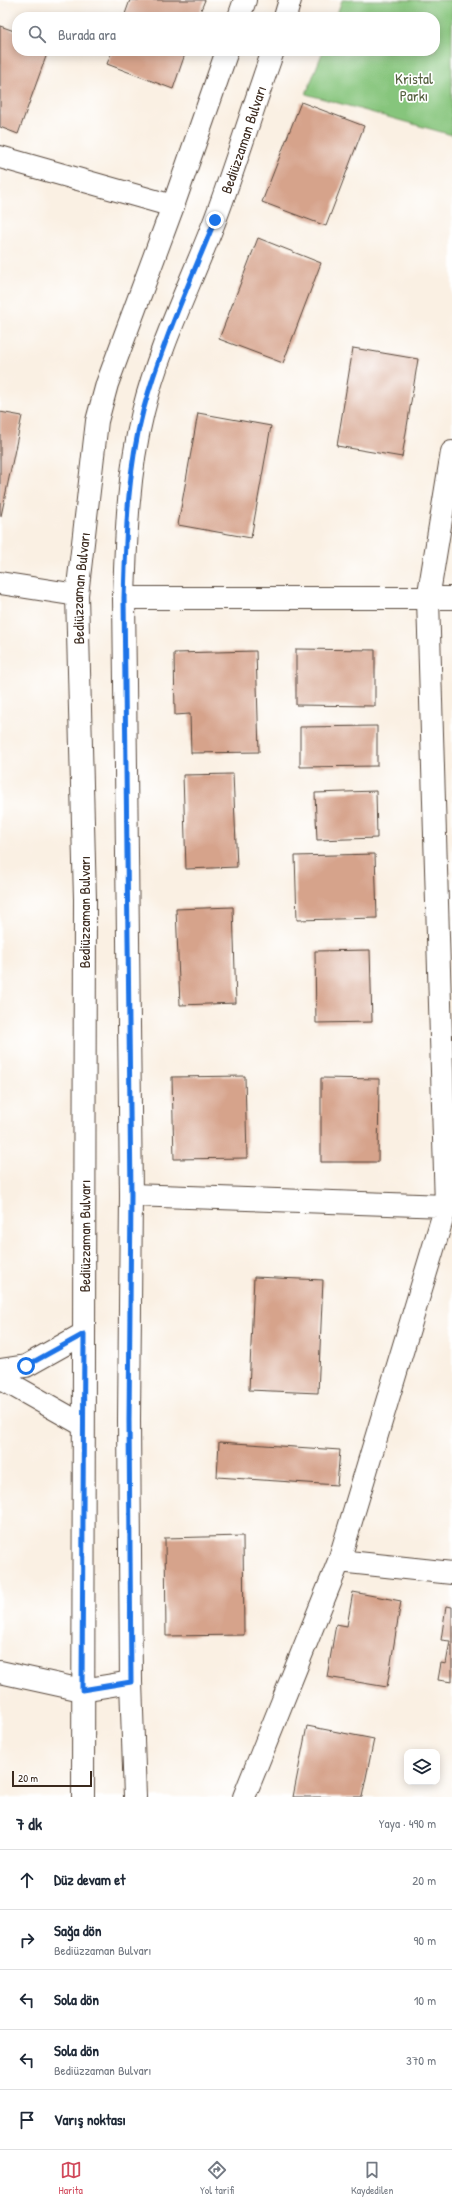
<!DOCTYPE html>
<html lang="tr">
<head>
<meta charset="utf-8">
<style>
	body { margin:0; font-family:"Patrick Hand",sans-serif; background:#f6f6f7; color:#1f2937 }
	.controls { position:absolute; right:12px; bottom:12px; display:grid; overflow:hidden; border-radius:8px; box-shadow:0 2px 10px #0003 }
	.controls button { width:36px; height:36px; display:grid; place-items:center; padding:0; border:0; border-bottom:1px solid #e0e1e3; background:#fff; color:#1f2937; font:20px sans-serif }
	.scale { position:absolute; left:12px; bottom:10px; width:80px; box-sizing:border-box; padding-left:4px; border:2px solid #3b2a1e; border-top:0; font-size:11px; line-height:14px; white-space:nowrap; color:#3b2a1e; -webkit-text-stroke:3px #fff; paint-order:stroke }
	.stop { position:absolute; width:12px; height:12px; margin:-9px; border:3px solid #1a73e8; border-radius:50%; background:#fff }
	.stop.end { background:#1a73e8; border-color:#fff; box-shadow:0 1px 4px #0008 }
	.list { margin:0; padding:0; list-style:none }
	h2 { display:flex; justify-content:space-between; align-items:center; height:52px; margin:0; padding:0 16px; font-size:17px }
	h2 small { font-size:13px; font-weight:400; color:#747a83 }
	.list li { display:grid; grid-template-columns:26px 1fr auto; gap:12px; align-items:center; box-sizing:border-box; height:60px; padding:0 16px; border-top:1px solid #e0e1e3 }
	.list b { display:block; font-size:15px; white-space:nowrap }
	.list p { margin:0; font-size:13px; white-space:nowrap; color:#747a83 }
	.list em { font-size:13px; font-style:normal; color:#747a83 }
	.icon { flex:none; width:22px; height:22px; fill:none; stroke:currentColor; stroke-width:2; stroke-linecap:round; stroke-linejoin:round }
	.map { position:relative; flex:none; width:452px; height:1797px; overflow:hidden }
	.search { position:absolute; background:#fff; box-shadow:0 2px 10px #0003; left:12px; right:12px; top:12px; height:44px; display:flex; align-items:center; gap:10px; box-sizing:border-box; padding:0 14px; border-radius:16px; color:#747a83; font-size:15px }
	.sheet { height:352px; background:#fff }
	nav { display:flex; justify-content:space-around; align-items:center; box-sizing:border-box; height:56px; border-top:1px solid #e0e1e3; background:#fff; font-size:11px; color:#747a83 }
	nav a { display:grid; justify-items:center; gap:2px }
	nav .on { color:#d1495b }
	.map>svg:first-child { display:block }
	.green { fill:#86c57c; stroke:#60784d }
	.building { fill:#d6a38b }
	.lines { fill:none; stroke-linecap:round; stroke-linejoin:round }
	.minor-casing { stroke:#58483c; stroke-width:24 }
	.tertiary-casing { stroke:#58483c; stroke-width:24 }
	.minor { stroke:#fff; stroke-width:22 }
	.tertiary { stroke:#fff; stroke-width:22 }
	.route { stroke:#1a73e8; stroke-width:5 }
	.labels { text-anchor:middle; dominant-baseline:central; stroke-width:3.5; stroke-linejoin:round; paint-order:stroke }
	.park-label { font-size:15px; fill:#55603f; stroke:#fff }
	.street-label { font-size:15px; fill:#3b2a1e; stroke:#fff }
</style>
</head>
<body>
<div class="map">
<svg width="452" height="1797" viewBox="0 0 452 1797">
	<rect width="100%" height="100%" fill="#fff"/>
	<filter id="ink" filterUnits="userSpaceOnUse"><feTurbulence type="fractalNoise" baseFrequency=".025" numOctaves="2"/><feDisplacementMap in="SourceGraphic" scale="8" xChannelSelector="R" yChannelSelector="G"/><feConvolveMatrix kernelMatrix="1 2 1 2 8 2 1 2 1" color-interpolation-filters="sRGB"/></filter>
	<filter id="wash" filterUnits="userSpaceOnUse"><feTurbulence type="fractalNoise" baseFrequency=".012" numOctaves="4" result="noise"/><feDisplacementMap in="SourceGraphic" scale="16" xChannelSelector="R" yChannelSelector="G"/><feGaussianBlur stdDeviation="0.9" result="paint"/><feColorMatrix in="noise" values="0 0 0 0 0 0 0 0 0 0 0 0 0 0 0 0 0 1.4 0 .05"/><feComposite in="paint" operator="in"/></filter>
	<g filter="url(#wash)">
		<rect width="100%" height="100%" fill="#faf0e3"/>
		<path class="green" d="M 342,0 L 452,0 L 452,135 L 306,94 L 323,51 L 435,51 L 435,17 L 336,17 Z"/>
		<g id="blocks">
			<path class="building" d="M 130,0 L 205,0 L 198,17 L 124,17 Z
				M 0,26 L 17,32 L 17,51 L 48,51 L 18,134 L 0,127 Z
				M 112,51 L 186,51 L 173,89 L 107,64 Z
				M 301,102 L 364,126 L 326,226 L 262,202 Z
				M 258,238 L 321,263 L 283,363 L 219,339 Z
				M 353,348 L 418,359 L 402,457 L 337,446 Z
				M 0,412 L 22,416 L 1,516 L 0,516 Z
				M 198,413 L 271,426 L 251,538 L 178,525 Z
				M 296,649 L 375,650 L 375,706 L 296,705 Z
				M 256,651 L 259,752 L 191,753 L 190,714 L 175,715 L 174,653 Z
				M 377,726 L 377,766 L 300,767 L 300,727 Z
				M 233,774 L 237,867 L 186,869 L 183,775 Z
				M 376,791 L 377,838 L 317,840 L 315,793 Z
				M 375,854 L 377,918 L 297,920 L 295,856 Z
				M 233,907 L 236,1003 L 180,1005 L 176,909 Z
				M 370,950 L 372,1022 L 316,1023 L 315,951 Z
				M 245,1076 L 247,1158 L 174,1159 L 172,1077 Z
				M 321,1078 L 379,1079 L 378,1162 L 321,1162 Z
				M 254,1277 L 323,1280 L 318,1393 L 249,1390 Z
				M 219,1442 L 340,1450 L 337,1485 L 217,1477 Z
				M 243,1536 L 244,1635 L 166,1636 L 165,1538 Z
				M 353,1592 L 401,1601 L 387,1687 L 327,1677 L 336,1624 L 347,1626 Z
				M 446,1606 L 452,1607 L 452,1682 L 438,1680 L 441,1663 L 446,1664 L 450,1641 L 441,1640 Z
				M 307,1726 L 374,1739 L 362,1797 L 293,1797 Z"/>
		</g>
	</g>
	<g filter="url(#ink)">
		<use href="#blocks" fill-opacity="0" stroke="#58483c" stroke-width="1"/>
		<g class="lines">
			<g class="minor-casing">
				<path id="minor" d="M 0,157 L 173,206
					M 0,583 L 77,595
					M 124,598 L 452,598
					M 131,1195 L 446,1206
					M 0,1370 L 26,1366 L 83,1334
					M 0,1378 L 83,1425
					M 339,1561 L 446,1206 L 428,599 L 452,452
					M 0,1672 L 82,1690 L 131,1682
					M 244,1797 L 339,1561 L 452,1573"/>
			</g>
			<g class="tertiary-casing">
				<g id="tertiary">
					<path d="M 239,17 L 245,0"/>
					<path d="M 285,17 L 290,0"/>
					<path id="s1" d="M 83,1797 L 85,899 L 77,595 L 97,421 L 107,384 L 173,206 L 227,51"/>
					<path id="s2" d="M 135,1797 L 131,1682 L 129,1420 L 131,1195 L 124,598 C 126,536 128,472 143,412 C 159,346 191,283 215,220 C 236,164 253,107 273,51"/>
				</g>
			</g>
			<use href="#minor" class="minor"/>
			<use href="#tertiary" class="tertiary"/>
		</g>
	</g>
	<g class="lines" filter="url(#ink)">
		<path class="route" d="M 26,1366 L 84,1334 L 82,1690 L 131,1682 L 129,1420 L 131,1195 L 124,598 C 126,536 127,471 143,411 C 161,345 190,282 215,220"/>
	</g>
	<g class="labels">
		<g class="park-label">
			<text x="414" y="78">Kristal<tspan x="414" dy="17">Parkı</tspan></text>
		</g>
		<g class="street-label">
			<text stroke="none"><textPath href="#s2" startOffset="1677">Bediüzzaman Bulvarı</textPath></text>
			<text stroke="none"><textPath href="#s1" startOffset="1209">Bediüzzaman Bulvarı</textPath></text>
			<text transform="translate(84 912) rotate(-90)">Bediüzzaman Bulvarı</text>
			<text stroke="none"><textPath href="#s1" startOffset="561">Bediüzzaman Bulvarı</textPath></text>
		</g>
	</g>
</svg>
<div class="controls">
<button><svg class="icon" aria-label="layers" viewBox="0 0 24 24"><path d="M12 4l9 5-9 5-9-5zM3 14l9 5 9-5"/></svg></button>
</div>
<div class="scale">20 m</div>
<div class="stop" style="left:26px;top:1366px"></div>
<div class="stop end" style="left:215px;top:220px"></div>
<div class="search"><svg class="icon" aria-label="search" viewBox="0 0 24 24"><circle cx="10" cy="10" r="6"/><path d="M15 15l6 6"/></svg>Burada ara</div>
</div>
<section class="sheet">
<h2>7 dk<small>Yaya · 490 m</small></h2>
<ul class="list">
<li><svg class="icon" aria-label="ahead" viewBox="0 0 24 24"><path d="M12 20V5M6 11l6-6 6 6"/></svg><div><b>Düz devam et</b></div><em>20 m</em></li>
<li><svg class="icon" aria-label="right" viewBox="0 0 24 24"><path d="M7 20v-9h11M14 6l5 5-5 5"/></svg><div><b>Sağa dön</b><p>Bediüzzaman Bulvarı</p></div><em>90 m</em></li>
<li><svg class="icon" aria-label="left" viewBox="0 0 24 24"><path d="M17 20v-9H6M10 6l-5 5 5 5"/></svg><div><b>Sola dön</b></div><em>10 m</em></li>
<li><svg class="icon" aria-label="left" viewBox="0 0 24 24"><path d="M17 20v-9H6M10 6l-5 5 5 5"/></svg><div><b>Sola dön</b><p>Bediüzzaman Bulvarı</p></div><em>370 m</em></li>
<li><svg class="icon" aria-label="arrive" viewBox="0 0 24 24"><path d="M6 21V4h12l-3 4 3 4H6"/></svg><div><b>Varış noktası</b></div></li>
</ul>
</section>
<nav>
<a class="on"><svg class="icon" aria-label="map" viewBox="0 0 24 24"><path d="M3 6l6-2 6 2 6-2v14l-6 2-6-2-6 2zM9 4v14M15 6v14"/></svg>Harita</a>
<a><svg class="icon" aria-label="directions" viewBox="0 0 24 24"><path d="M12 3l9 9-9 9-9-9zM9 14v-3h6M13 9l2 2-2 2"/></svg>Yol tarifi</a>
<a><svg class="icon" aria-label="saved" viewBox="0 0 24 24"><path d="M7 4h10v16l-5-4-5 4z"/></svg>Kaydedilen</a>
</nav>
</body>
</html>
